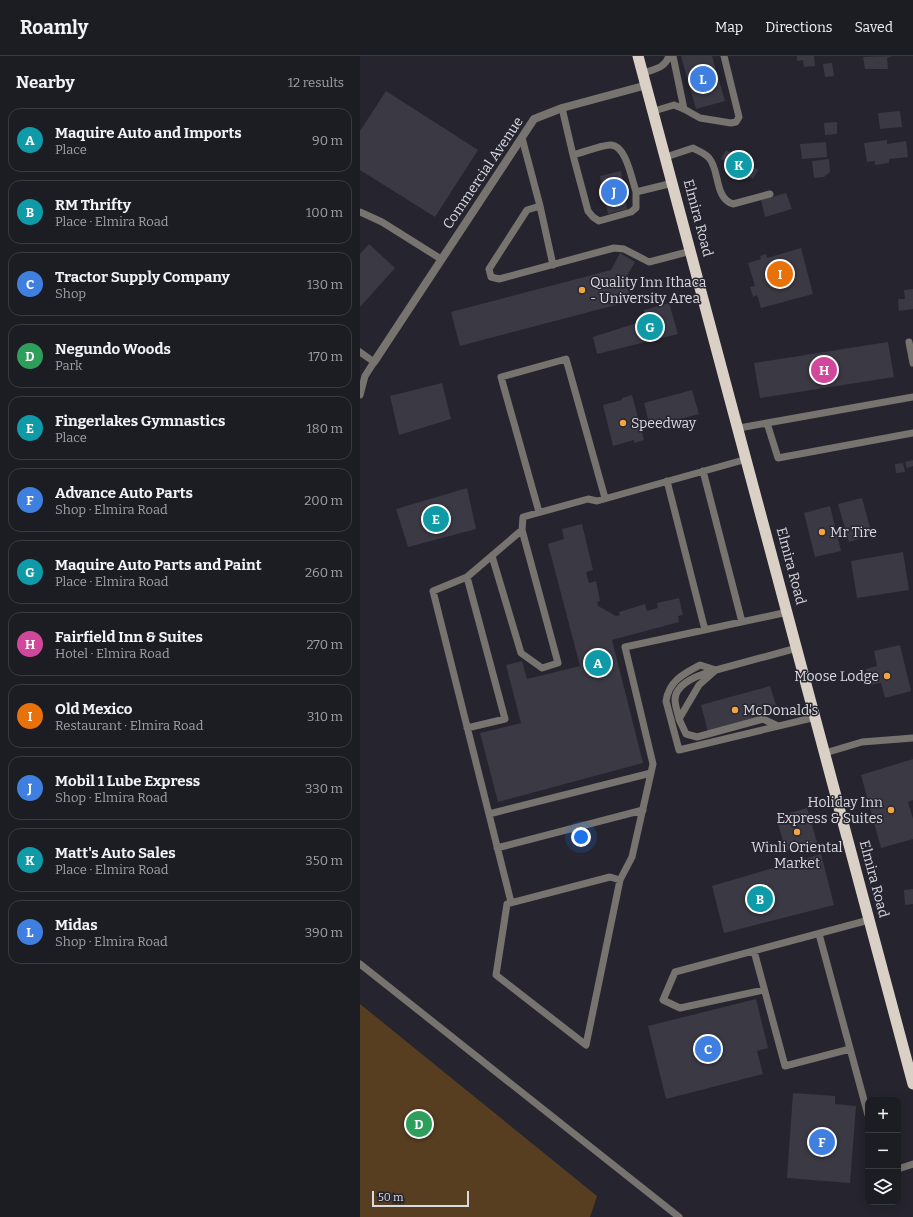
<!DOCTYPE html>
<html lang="en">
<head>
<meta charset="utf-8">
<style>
	body { margin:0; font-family:Bitter,serif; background:#292930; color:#f1f3f6 }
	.controls { position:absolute; right:12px; bottom:12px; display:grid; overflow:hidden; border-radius:8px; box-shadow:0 2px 10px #0003 }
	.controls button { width:36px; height:36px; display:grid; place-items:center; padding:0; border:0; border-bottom:1px solid #3a3a41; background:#1c1c23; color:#f1f3f6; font:20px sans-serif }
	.scale { position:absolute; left:12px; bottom:10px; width:97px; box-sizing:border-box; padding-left:4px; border:2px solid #d9d9e0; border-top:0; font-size:11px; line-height:14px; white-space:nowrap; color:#d9d9e0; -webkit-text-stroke:3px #26252f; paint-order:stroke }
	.you { position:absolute; left:221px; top:781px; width:14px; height:14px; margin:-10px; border:3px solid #fff; border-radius:50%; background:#1a73e8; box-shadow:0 0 0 6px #1a73e833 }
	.badge { display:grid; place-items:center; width:26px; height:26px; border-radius:50%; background:#f3a442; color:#fff; font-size:13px; font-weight:700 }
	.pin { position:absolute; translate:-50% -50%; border:2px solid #fff; box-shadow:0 1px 4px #0006 }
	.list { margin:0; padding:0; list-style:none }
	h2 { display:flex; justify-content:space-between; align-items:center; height:52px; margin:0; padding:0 16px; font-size:17px }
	h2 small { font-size:13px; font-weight:400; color:#a0a1a6 }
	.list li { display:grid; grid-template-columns:26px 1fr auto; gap:12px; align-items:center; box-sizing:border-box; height:64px; margin:0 8px 8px; padding:0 8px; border:1px solid #3a3a41; border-radius:12px }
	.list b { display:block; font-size:15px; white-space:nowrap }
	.list p { margin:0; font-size:13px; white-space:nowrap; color:#a0a1a6 }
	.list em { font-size:13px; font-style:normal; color:#a0a1a6 }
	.icon { flex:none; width:22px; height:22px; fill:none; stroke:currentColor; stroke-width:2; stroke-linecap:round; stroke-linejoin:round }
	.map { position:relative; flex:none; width:553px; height:1161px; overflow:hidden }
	header { display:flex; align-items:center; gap:24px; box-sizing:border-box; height:56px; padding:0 20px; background:#1c1c23; border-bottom:1px solid #3a3a41 }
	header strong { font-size:19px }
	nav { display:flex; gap:22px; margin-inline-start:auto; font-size:14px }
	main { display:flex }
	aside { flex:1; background:#1c1c23 }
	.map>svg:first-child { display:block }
	.green { fill:#573e21 }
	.building { fill:#3a3944 }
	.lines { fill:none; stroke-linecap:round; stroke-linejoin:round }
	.service { stroke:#77736f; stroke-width:7 }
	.minor { stroke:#77736f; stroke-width:8 }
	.trunk { stroke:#dad0c6; stroke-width:11 }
	.poi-dot { fill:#f3a442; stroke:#26252f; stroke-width:1.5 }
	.labels { text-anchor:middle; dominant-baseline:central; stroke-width:3; stroke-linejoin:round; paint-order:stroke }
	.street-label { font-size:14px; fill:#d9d9e0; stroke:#26252f }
	.poi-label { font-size:14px; fill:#d9d9e0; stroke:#26252f; text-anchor:start }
</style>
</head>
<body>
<header>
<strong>Roamly</strong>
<nav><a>Map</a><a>Directions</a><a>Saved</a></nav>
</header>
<main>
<aside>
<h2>Nearby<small>12 results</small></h2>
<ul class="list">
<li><span class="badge" style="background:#0f9aa8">A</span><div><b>Maquire Auto and Imports</b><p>Place</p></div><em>90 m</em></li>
<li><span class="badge" style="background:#0f9aa8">B</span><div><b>RM Thrifty</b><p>Place · Elmira Road</p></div><em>100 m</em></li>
<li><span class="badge" style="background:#3f7fe0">C</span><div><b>Tractor Supply Company</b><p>Shop</p></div><em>130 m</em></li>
<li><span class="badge" style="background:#2e9e5b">D</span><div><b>Negundo Woods</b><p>Park</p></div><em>170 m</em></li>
<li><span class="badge" style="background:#0f9aa8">E</span><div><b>Fingerlakes Gymnastics</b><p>Place</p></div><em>180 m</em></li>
<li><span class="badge" style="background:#3f7fe0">F</span><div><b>Advance Auto Parts</b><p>Shop · Elmira Road</p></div><em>200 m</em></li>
<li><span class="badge" style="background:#0f9aa8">G</span><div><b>Maquire Auto Parts and Paint</b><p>Place · Elmira Road</p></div><em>260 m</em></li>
<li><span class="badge" style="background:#d1479c">H</span><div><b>Fairfield Inn &amp; Suites</b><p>Hotel · Elmira Road</p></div><em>270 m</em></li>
<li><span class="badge" style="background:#e8710a">I</span><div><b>Old Mexico</b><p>Restaurant · Elmira Road</p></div><em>310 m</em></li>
<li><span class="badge" style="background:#3f7fe0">J</span><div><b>Mobil 1 Lube Express</b><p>Shop · Elmira Road</p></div><em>330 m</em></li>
<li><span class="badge" style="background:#0f9aa8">K</span><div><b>Matt's Auto Sales</b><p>Place · Elmira Road</p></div><em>350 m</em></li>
<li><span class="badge" style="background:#3f7fe0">L</span><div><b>Midas</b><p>Shop · Elmira Road</p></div><em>390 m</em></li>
</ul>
</aside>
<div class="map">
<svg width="553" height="1161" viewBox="0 0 553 1161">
	<rect width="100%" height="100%" fill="#26252f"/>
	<path class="green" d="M 0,948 L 237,1140 L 230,1161 L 0,1161 Z"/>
	<path class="building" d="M 321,0 L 352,0 L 365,45 L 336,53 Z
		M 437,0 L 454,0 L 455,10 L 444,11 L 443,4 L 437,5 Z
		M 532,0 L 527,2 L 528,13 L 505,13 L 503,1 Z
		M 472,7 L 474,20 L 465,21 L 463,8 Z
		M 26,35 L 118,94 L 75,161 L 0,114 L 0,75 Z
		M 540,55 L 542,71 L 520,73 L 518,57 Z
		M 477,66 L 477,78 L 465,79 L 464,67 Z
		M 527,84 L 527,88 L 546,85 L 548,101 L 529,103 L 529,107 L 515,109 L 515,105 L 507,106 L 504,87 Z
		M 466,86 L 467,101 L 442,103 L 440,88 Z
		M 366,94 L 398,114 L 393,123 L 361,103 Z
		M 469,103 L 470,116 L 464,121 L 454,122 L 452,105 Z
		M 261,115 L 267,153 L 248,158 L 240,120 Z
		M 426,137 L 432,153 L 405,161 L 401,144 Z
		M 9,188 L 35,212 L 0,251 L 0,198 Z
		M 441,192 L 453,238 L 401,252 L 397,239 L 393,241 L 390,231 L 395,230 L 388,207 L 401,203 L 400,200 L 406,198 L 407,202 Z
		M 260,197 L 275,206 L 265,223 L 271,245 L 100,290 L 91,256 L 251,214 Z
		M 553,233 L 553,253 L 539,255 L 538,243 L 545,243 L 544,234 Z
		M 309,247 L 318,278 L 237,298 L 233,281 L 286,264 L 284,254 Z
		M 528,286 L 534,321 L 400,342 L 394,307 Z
		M 82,327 L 91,363 L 39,379 L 30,340 Z
		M 332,334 L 339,358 L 290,371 L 284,347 Z
		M 272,339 L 284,384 L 274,387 L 274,384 L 253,390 L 243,349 L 262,344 L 262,342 Z
		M 553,404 L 553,410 L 547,412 L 545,406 Z
		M 543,407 L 545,416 L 536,417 L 535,408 Z
		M 107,432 L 116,473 L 48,491 L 36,453 Z
		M 502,442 L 512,479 L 489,486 L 478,448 Z
		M 470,450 L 481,495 L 455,501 L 444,457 Z
		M 222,468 L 233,514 L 226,516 L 229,527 L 236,525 L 240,545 L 237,546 L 238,550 L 256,560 L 260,559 L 259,556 L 285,548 L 287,555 L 298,552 L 297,547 L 319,542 L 323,559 L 318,560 L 319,566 L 252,584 L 283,707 L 138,746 L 120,677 L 161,667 L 146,609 L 162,605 L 167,623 L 220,610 L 188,488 L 204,483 L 202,473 Z
		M 543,496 L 549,534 L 497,542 L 491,505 Z
		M 540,589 L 551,635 L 525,642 L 521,627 L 510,629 L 506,613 L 517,610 L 514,595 Z
		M 410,630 L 416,649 L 406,651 L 408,656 L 402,658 L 400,662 L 348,676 L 341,649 Z
		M 553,703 L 553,744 L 548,746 L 553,763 L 553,783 L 521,792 L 501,719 Z
		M 447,752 L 458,790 L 440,796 L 439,791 L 426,795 L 416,761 Z
		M 461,798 L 474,849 L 364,877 L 352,830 Z
		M 553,833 L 553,848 L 545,849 L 544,834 Z
		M 396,943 L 408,992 L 397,995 L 403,1018 L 306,1043 L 288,970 Z
		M 433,1037 L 475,1040 L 475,1048 L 496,1050 L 490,1127 L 427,1122 Z"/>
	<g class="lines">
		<path class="service" d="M 313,0 L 324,53
			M 283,17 C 295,13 305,12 309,0
			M 202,52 L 213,99 C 225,96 238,90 250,89 C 266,88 272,124 276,136 L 313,127
			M 294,55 L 314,49 L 324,53 L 340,62 L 371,67 L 376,66 L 379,61 L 364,0
			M 162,82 L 180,150 L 167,154 L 129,213 L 131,221 L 139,223 L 254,192 L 264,193 L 289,206 L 331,195
			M 213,99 L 228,155 L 233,161 L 239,165 L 271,156 L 276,152 L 276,136
			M 306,101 L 333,92 C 338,95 345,97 349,102 C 360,114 354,142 373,148 L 410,138
			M 180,150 L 193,209
			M 0,156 L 22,166 L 81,203
			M 549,286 L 553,307
			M 0,296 L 14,306 L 5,320 L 0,339
			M 407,367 L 418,402 L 553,377
			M 379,372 L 553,341
			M 343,415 L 382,566
			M 307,425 L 345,574
			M 179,456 L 141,321 L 206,303 L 245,442
			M 132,500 L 161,597 L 182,612 L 198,607 L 162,474
			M 107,521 L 145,663 L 107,672
			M 437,592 L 356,614 L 340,609 C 323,618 309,625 306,645 L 319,694 L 456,661
			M 356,614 L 339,629 L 319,663 L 326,678 L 337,681 L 403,663 L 418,670
			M 319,663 C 318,657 315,650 315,644 C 315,627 339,619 352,615
			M 465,697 L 502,686 L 553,682
			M 129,758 L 291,717
			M 137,792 L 283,754
			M 260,824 L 250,821 L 147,848 L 136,919 L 226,989 L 260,824 L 272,801 L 293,708 L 265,591 L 428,556
			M 151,846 L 73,535 L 107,521 L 162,474 L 163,461 L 228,443 L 237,445 L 387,403
			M 459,878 L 508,1059
			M 394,895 L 425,1010 L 490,993
			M 0,908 L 319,1161
			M 404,934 L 320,952 L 303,944 L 315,916 L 509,864
			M 538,1113 L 553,1108"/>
		<path class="minor" d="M 14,306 L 174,63 L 202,52 L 287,29"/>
		<path class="trunk" d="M 278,0 L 553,1028"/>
	</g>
	<g class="poi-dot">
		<circle cx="222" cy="234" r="4"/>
		<circle cx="263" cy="367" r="4"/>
		<circle cx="462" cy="476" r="4"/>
		<circle cx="527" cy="620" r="4"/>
		<circle cx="375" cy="654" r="4"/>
		<circle cx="531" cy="754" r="4"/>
		<circle cx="437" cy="776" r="4"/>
	</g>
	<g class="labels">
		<g class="street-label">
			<text transform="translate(123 117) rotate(-56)">Commercial Avenue</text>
			<text transform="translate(338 162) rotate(75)">Elmira Road</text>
			<text transform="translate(431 510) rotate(75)">Elmira Road</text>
			<text transform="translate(514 823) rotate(75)">Elmira Road</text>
		</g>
		<g class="poi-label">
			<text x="230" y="226">Quality Inn Ithaca<tspan x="230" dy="16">- University Area</tspan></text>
			<text x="271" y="367">Speedway</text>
			<text x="470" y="476">Mr Tire</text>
			<text x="519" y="620" text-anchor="end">Moose Lodge</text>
			<text x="383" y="654">McDonald's</text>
			<text x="523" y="746" text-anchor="end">Holiday Inn<tspan x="523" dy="16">Express &amp; Suites</tspan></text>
			<text x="437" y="791" text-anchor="middle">Winli Oriental<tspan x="437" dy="16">Market</tspan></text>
		</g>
	</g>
</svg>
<div class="controls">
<button>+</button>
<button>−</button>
<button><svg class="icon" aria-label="layers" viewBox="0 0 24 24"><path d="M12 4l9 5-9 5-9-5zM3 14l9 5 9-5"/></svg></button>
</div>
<div class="scale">50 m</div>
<div class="you"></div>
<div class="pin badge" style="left:238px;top:607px;background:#0f9aa8">A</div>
<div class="pin badge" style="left:400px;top:843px;background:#0f9aa8">B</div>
<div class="pin badge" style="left:348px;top:993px;background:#3f7fe0">C</div>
<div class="pin badge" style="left:59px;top:1068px;background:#2e9e5b">D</div>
<div class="pin badge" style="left:76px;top:463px;background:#0f9aa8">E</div>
<div class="pin badge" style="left:462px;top:1086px;background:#3f7fe0">F</div>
<div class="pin badge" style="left:290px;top:271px;background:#0f9aa8">G</div>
<div class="pin badge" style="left:464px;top:314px;background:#d1479c">H</div>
<div class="pin badge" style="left:420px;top:218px;background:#e8710a">I</div>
<div class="pin badge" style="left:254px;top:136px;background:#3f7fe0">J</div>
<div class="pin badge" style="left:379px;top:109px;background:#0f9aa8">K</div>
<div class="pin badge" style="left:343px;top:23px;background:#3f7fe0">L</div>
</div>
</main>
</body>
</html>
